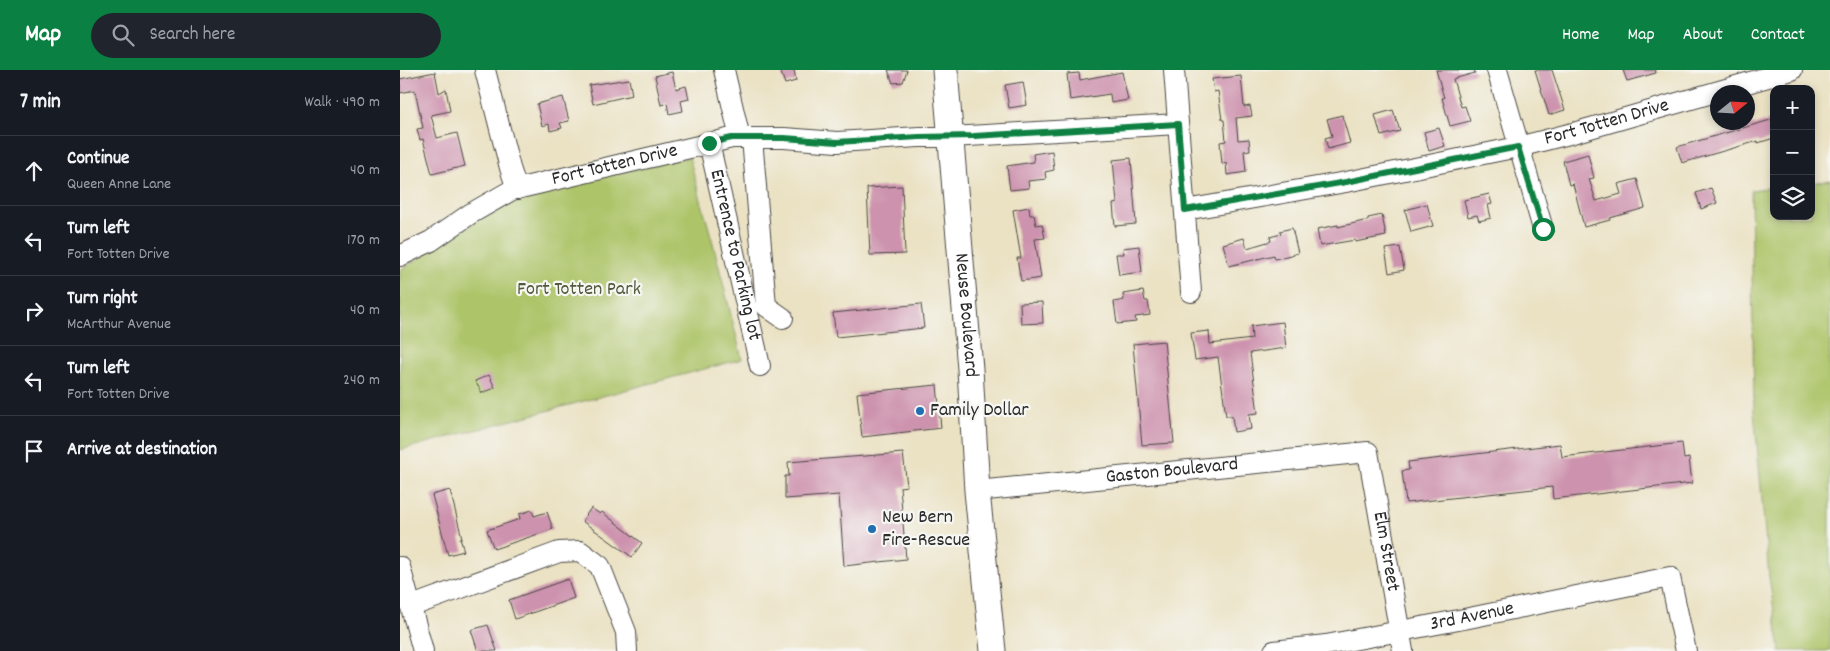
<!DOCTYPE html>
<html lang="en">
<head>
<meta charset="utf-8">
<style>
	body { margin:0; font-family:Dekko,sans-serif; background:#20242c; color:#f1f3f6 }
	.controls { position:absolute; right:15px; top:15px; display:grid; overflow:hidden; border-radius:10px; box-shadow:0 2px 8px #0003 }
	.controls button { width:45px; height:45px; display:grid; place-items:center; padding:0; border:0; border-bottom:1px solid #363941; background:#171b24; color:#f1f3f6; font:25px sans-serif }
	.compass { position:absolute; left:1310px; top:15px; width:45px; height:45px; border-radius:50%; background:#171b24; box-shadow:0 2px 8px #0003; rotate:72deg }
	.stop { position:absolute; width:15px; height:15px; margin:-11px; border:4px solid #0b8043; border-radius:50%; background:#fff }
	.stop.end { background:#0b8043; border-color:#fff; box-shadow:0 1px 5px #0008 }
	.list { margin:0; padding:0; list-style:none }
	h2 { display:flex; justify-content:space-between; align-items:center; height:65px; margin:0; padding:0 20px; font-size:21px }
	h2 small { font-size:16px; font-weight:400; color:#9ea1a6 }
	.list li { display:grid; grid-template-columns:32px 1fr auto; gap:15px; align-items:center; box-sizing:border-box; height:70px; padding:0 20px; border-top:1px solid #363941 }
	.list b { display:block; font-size:19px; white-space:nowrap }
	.list p { margin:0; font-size:16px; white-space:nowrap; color:#9ea1a6 }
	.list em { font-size:16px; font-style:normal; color:#9ea1a6 }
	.icon { flex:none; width:28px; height:28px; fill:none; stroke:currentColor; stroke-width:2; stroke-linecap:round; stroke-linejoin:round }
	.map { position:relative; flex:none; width:1430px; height:581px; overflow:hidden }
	header { display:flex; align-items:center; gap:30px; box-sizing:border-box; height:70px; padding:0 25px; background:#0b8043; color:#fff }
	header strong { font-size:24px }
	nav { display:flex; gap:28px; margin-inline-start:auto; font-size:18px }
	.search { width:350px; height:45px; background:#20242c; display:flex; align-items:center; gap:12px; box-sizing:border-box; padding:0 18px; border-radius:28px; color:#9ea1a6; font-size:19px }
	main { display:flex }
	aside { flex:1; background:#171b24 }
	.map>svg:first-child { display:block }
	.green { fill:#adc469; stroke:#6c784a }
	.building { fill:#cd93ae }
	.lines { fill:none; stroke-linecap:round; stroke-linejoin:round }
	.minor-casing { stroke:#484642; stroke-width:22 }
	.major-casing { stroke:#484642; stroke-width:27 }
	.minor { stroke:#fff; stroke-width:20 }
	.major { stroke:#fff; stroke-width:25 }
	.route { stroke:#0b8043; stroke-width:6 }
	.poi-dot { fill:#1f6fb2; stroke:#f6f6f2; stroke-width:2 }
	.labels { text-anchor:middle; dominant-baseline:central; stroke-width:4.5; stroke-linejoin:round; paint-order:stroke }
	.street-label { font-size:20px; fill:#2b2b2b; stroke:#f6f6f2 }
	.park-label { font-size:20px; fill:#52593e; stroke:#f6f6f2 }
	.poi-label { font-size:20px; fill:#2b2b2b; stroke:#f6f6f2; text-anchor:start }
</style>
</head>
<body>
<header>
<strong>Map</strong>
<div class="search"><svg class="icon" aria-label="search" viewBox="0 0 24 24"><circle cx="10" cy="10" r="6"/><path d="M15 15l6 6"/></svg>Search here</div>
<nav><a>Home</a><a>Map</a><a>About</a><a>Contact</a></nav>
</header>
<main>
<aside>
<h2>7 min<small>Walk · 490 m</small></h2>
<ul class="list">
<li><svg class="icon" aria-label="ahead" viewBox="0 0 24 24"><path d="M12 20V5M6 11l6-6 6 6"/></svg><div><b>Continue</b><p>Queen Anne Lane</p></div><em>40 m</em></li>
<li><svg class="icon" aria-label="left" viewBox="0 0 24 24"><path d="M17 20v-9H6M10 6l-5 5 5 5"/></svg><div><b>Turn left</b><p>Fort Totten Drive</p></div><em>170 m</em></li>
<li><svg class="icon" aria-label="right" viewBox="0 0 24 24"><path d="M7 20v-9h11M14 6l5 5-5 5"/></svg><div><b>Turn right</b><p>McArthur Avenue</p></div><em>40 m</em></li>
<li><svg class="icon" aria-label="left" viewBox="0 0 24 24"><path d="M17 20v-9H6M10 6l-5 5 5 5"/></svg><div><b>Turn left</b><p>Fort Totten Drive</p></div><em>240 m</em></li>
<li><svg class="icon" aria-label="arrive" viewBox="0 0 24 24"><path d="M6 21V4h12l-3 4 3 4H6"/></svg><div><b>Arrive at destination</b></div></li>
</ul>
</aside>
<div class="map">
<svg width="1430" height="581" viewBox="0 0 1430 581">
	<rect width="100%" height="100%" fill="#f6f6f2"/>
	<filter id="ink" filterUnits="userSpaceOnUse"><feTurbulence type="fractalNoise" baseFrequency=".02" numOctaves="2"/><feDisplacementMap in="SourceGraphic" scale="10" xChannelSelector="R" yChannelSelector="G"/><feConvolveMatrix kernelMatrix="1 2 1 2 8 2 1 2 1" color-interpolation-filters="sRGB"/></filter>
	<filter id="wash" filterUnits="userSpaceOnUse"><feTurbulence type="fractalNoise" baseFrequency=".0096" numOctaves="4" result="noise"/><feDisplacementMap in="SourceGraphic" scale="20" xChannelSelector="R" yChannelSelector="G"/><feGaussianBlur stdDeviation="1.12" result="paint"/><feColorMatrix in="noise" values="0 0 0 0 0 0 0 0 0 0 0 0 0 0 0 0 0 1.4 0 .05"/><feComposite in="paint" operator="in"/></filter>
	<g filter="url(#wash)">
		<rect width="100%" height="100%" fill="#ebe2c4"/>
		<path class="green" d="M 289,87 L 314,177 L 342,289 L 0,380 L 0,200 L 117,126 Z
			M 1430,110 L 1430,581 L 1380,581 L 1369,507 L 1354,341 L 1351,120 L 1374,117 L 1374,146 L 1411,146 L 1411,113 Z"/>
		<g id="blocks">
			<path class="building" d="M 380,0 L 394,0 L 396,11 L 385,14 Z
				M 488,0 L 507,0 L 503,12 L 493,13 Z
				M 1036,0 L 1074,0 L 1075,3 L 1053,9 L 1061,37 L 1065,36 L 1070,51 L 1050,56 L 1042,28 L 1044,28 Z
				M 1135,0 L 1152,0 L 1165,40 L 1149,45 Z
				M 1223,0 L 1255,0 L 1256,3 L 1227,11 Z
				M 35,2 L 39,23 L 46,19 L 50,41 L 31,45 L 37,68 L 57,63 L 65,96 L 32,104 L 23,69 L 20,70 L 17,59 L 23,58 L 15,20 L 0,23 L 0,9 Z
				M 272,2 L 276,19 L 286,16 L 289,29 L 281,31 L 283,41 L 269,44 L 267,33 L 261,35 L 255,6 Z
				M 722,2 L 728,30 L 711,33 L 710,24 L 670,30 L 667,4 L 679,3 L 680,10 Z
				M 841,6 L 844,37 L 850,36 L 852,46 L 836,48 L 838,70 L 849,69 L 850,80 L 844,81 L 846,102 L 827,105 L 826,93 L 822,94 L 820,72 L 826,71 L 824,50 L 822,50 L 818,21 L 814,22 L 812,9 Z
				M 229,9 L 232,25 L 193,34 L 189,15 Z
				M 623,12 L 627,35 L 609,38 L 605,15 Z
				M 163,27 L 169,51 L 160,53 L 162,58 L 150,61 L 149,54 L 142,56 L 137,34 Z
				M 993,40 L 1000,61 L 981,66 L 975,45 Z
				M 942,45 L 950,73 L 928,79 L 925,68 L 932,66 L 927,49 Z
				M 1374,49 L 1374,68 L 1358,73 L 1358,71 L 1282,93 L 1277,77 Z
				M 1039,58 L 1045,76 L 1029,81 L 1024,62 Z
				M 652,81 L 654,100 L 645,102 L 646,109 L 628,111 L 629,118 L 610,120 L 607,96 L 634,92 L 633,84 Z
				M 1188,84 L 1194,108 L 1189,109 L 1196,131 L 1221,124 L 1218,114 L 1237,109 L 1245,138 L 1210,148 L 1210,150 L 1184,157 L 1173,114 L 1169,115 L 1163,91 Z
				M 731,88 L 736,154 L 715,156 L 713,134 L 717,133 L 713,90 Z
				M 502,116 L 505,184 L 470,185 L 467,118 Z
				M 1311,118 L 1317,133 L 1301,139 L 1296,123 Z
				M 1089,124 L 1092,134 L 1088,135 L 1091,148 L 1079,151 L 1077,145 L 1068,147 L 1064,130 Z
				M 1027,134 L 1033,156 L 1011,162 L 1005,140 Z
				M 629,137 L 630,145 L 634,145 L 636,155 L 642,154 L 645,168 L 635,169 L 641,208 L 621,211 L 617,188 L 621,188 L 613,140 Z
				M 982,145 L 986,166 L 955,172 L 955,170 L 920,176 L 917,159 L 938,155 L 938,157 L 968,150 L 968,148 Z
				M 892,158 L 898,183 L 875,189 L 874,185 L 829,196 L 823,174 L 844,168 L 847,178 L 871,171 L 870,167 L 881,164 L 880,161 Z
				M 739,176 L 742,202 L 719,205 L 716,184 L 724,184 L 723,178 Z
				M 1000,177 L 1004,200 L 989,203 L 985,179 Z
				M 743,221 L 745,231 L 748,231 L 750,245 L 735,247 L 736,252 L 717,254 L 714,232 L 724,230 L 723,224 Z
				M 642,232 L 643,253 L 621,254 L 620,233 Z
				M 521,234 L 524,258 L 436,267 L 433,243 Z
				M 883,252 L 886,278 L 850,283 L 858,343 L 849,344 L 851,359 L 834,362 L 832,346 L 826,346 L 818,287 L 795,290 L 791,263 L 809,261 L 810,274 L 852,269 L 851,256 Z
				M 764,271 L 774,373 L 742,375 L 733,274 Z
				M 89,305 L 95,318 L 82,323 L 75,311 Z
				M 537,315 L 541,358 L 462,367 L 457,323 Z
				M 1282,373 L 1284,389 L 1289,388 L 1292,413 L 1153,429 L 1152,417 L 1006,433 L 1002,401 L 1009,400 L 1008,392 L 1160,374 L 1162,387 Z
				M 503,383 L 507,416 L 500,417 L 506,489 L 444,496 L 439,425 L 385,429 L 385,406 L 389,406 L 388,392 Z
				M 50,420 L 62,468 L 60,468 L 64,481 L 48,485 L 32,425 Z
				M 191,438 L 200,444 L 202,442 L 242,473 L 232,487 L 182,451 Z
				M 132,440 L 134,446 L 147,442 L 153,459 L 94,479 L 87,460 L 120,449 L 119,444 Z
				M 168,509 L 174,528 L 115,549 L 109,530 Z
				M 88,555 L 97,581 L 78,581 L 71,560 Z"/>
		</g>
	</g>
	<g filter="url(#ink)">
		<use href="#blocks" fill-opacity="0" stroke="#484642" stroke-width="1"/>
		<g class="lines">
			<g class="minor-casing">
				<g id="minor">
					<path d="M 85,0 L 110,98 L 117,119"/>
					<path d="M 324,0 L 340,68"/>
					<path d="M 774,0 L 791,222"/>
					<path d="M 1097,0 L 1143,159"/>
					<path d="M 352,68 L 366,236 L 383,248"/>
					<path id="s1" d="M 309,73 L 360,296"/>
					<path id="s2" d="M 785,140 L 946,112 L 1118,77 L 1173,63 L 1392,0"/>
					<path id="s3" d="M 0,186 L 31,171 L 70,144 L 112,120 L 332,68 L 384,68 L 437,72 L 519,67 L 551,67 L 778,54"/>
					<path id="s4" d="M 577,421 L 968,382 L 1003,581"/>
					<path d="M 0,497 L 23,581"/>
					<path d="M 12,536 L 159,482 L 180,481 L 200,496 L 226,562 L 227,581"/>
					<path id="s5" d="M 874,581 L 926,575 L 1069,548 L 1270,507 L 1286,581"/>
				</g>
			</g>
			<g class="major-casing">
				<g id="major">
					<path id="s6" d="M 545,0 L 570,299 L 577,421 L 593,581"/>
				</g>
			</g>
			<use href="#minor" class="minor"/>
			<use href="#major" class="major"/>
		</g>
	</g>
	<g class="lines" filter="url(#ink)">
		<path class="route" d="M 309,73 L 332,68 L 384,68 L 437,72 L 519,67 L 574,66 L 778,54 L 785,140 L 946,112 L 1118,77 L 1143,159"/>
	</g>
	<g class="poi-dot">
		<circle cx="520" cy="341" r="5"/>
		<circle cx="472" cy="459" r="5"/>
	</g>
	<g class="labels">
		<g class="street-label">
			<text stroke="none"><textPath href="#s2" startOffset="431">Fort Totten Drive</textPath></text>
			<text stroke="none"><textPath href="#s3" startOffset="236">Fort Totten Drive</textPath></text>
			<text stroke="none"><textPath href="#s1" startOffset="115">Entrence to Parking lot</textPath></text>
			<text stroke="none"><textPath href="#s6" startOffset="246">Neuse Boulevard</textPath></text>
			<text stroke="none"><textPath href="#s4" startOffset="196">Gaston Boulevard</textPath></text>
			<text stroke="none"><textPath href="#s4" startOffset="494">Elm Street</textPath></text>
			<text stroke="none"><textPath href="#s5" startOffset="201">3rd Avenue</textPath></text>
		</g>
		<g class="park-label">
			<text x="179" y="220">Fort Totten Park</text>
		</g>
		<g class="poi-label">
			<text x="530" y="341">Family Dollar</text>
			<text x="482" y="448">New Bern<tspan x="482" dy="23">Fire-Rescue</tspan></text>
		</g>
	</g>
</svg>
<div class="controls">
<button>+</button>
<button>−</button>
<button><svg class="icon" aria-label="layers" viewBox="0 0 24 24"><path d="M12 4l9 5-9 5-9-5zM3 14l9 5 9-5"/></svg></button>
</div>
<svg class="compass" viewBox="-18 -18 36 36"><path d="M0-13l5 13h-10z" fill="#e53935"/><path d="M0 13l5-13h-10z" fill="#9ea1a6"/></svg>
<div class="stop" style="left:1143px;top:159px"></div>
<div class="stop end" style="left:309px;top:73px"></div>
</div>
</main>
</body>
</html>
